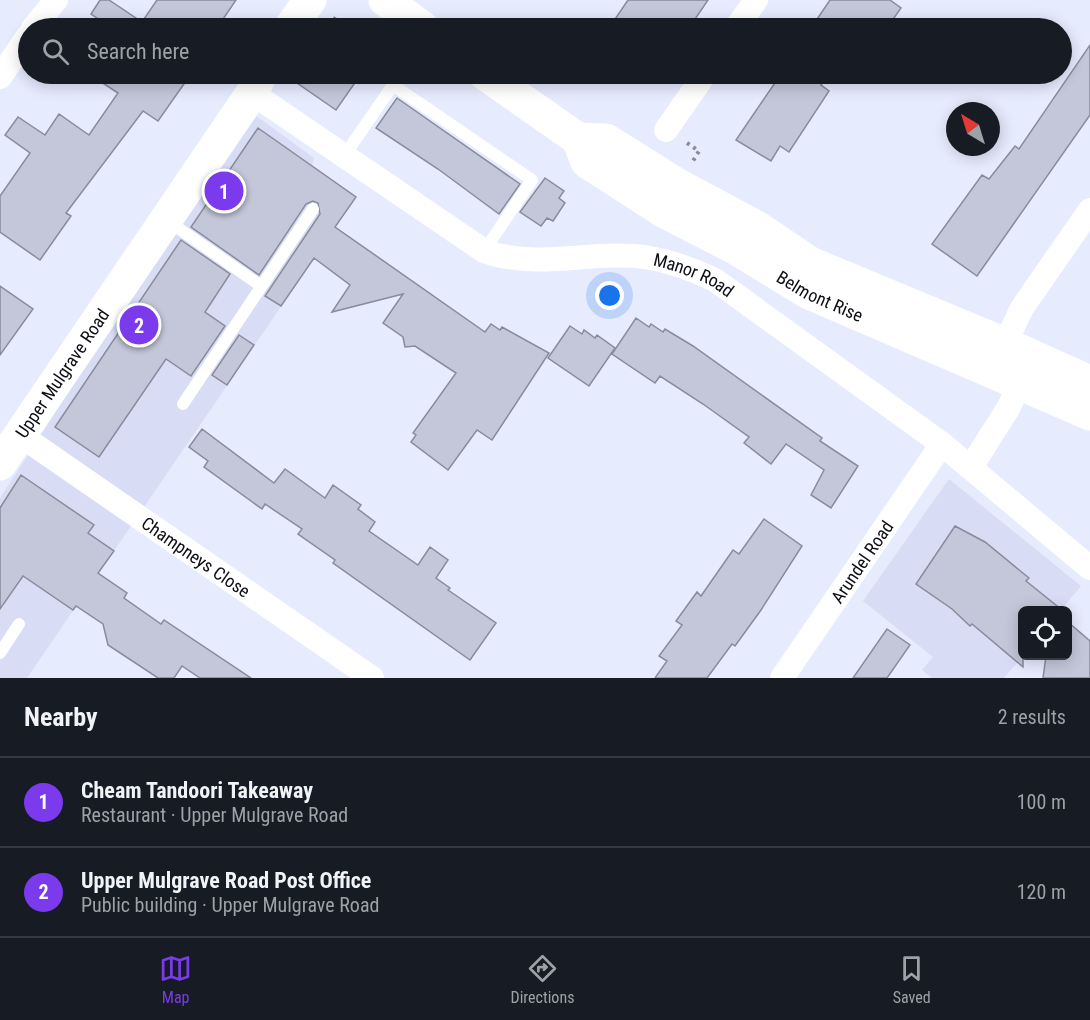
<!DOCTYPE html>
<html lang="en">
<head>
<meta charset="utf-8">
<style>
	body { margin:0; font-family:"Roboto Condensed",sans-serif; background:#242831; color:#f1f3f6 }
	.controls { position:absolute; right:18px; bottom:18px; display:grid; overflow:hidden; border-radius:9px; box-shadow:0 3px 15px #0003 }
	.controls button { width:54px; height:54px; display:grid; place-items:center; padding:0; border:0; border-bottom:2px solid #363941; background:#171b24; color:#f1f3f6; font:30px sans-serif }
	.compass { position:absolute; left:946px; top:102px; width:54px; height:54px; border-radius:50%; background:#171b24; box-shadow:0 3px 15px #0003; rotate:322deg }
	.you { position:absolute; left:610px; top:296px; width:21px; height:21px; margin:-15px; border:4px solid #fff; border-radius:50%; background:#1a73e8; box-shadow:0 0 0 9px #1a73e833 }
	.badge { display:grid; place-items:center; width:39px; height:39px; border-radius:50%; background:#7c3aed; color:#fff; font-size:20px; font-weight:700 }
	.pin { position:absolute; translate:-50% -50%; border:3px solid #fff; box-shadow:0 2px 6px #0006 }
	.list { margin:0; padding:0; list-style:none }
	h2 { display:flex; justify-content:space-between; align-items:center; height:78px; margin:0; padding:0 24px; font-size:26px }
	h2 small { font-size:20px; font-weight:400; color:#9ea1a6 }
	.list li { display:grid; grid-template-columns:39px 1fr auto; gap:18px; align-items:center; box-sizing:border-box; height:90px; padding:0 24px; border-top:2px solid #363941 }
	.list b { display:block; font-size:22px; white-space:nowrap }
	.list p { margin:0; font-size:20px; white-space:nowrap; color:#9ea1a6 }
	.list em { font-size:20px; font-style:normal; color:#9ea1a6 }
	.icon { flex:none; width:33px; height:33px; fill:none; stroke:currentColor; stroke-width:2; stroke-linecap:round; stroke-linejoin:round }
	.map { position:relative; flex:none; width:1090px; height:678px; overflow:hidden }
	.search { position:absolute; background:#171b24; box-shadow:0 3px 15px #0003; left:18px; right:18px; top:18px; height:66px; display:flex; align-items:center; gap:15px; box-sizing:border-box; padding:0 21px; border-radius:33px; color:#9ea1a6; font-size:22px }
	.sheet { height:258px; background:#171b24 }
	nav { display:flex; justify-content:space-around; align-items:center; box-sizing:border-box; height:84px; border-top:2px solid #363941; background:#171b24; font-size:16px; color:#9ea1a6 }
	nav a { display:grid; justify-items:center; gap:3px }
	nav .on { color:#7c3aed }
	.map>svg:first-child { display:block }
	.built { fill:#d8ddf5 }
	.building { fill:#c3c7d9; stroke:#888b9c; stroke-width:1.5 }
	.lines { fill:none; stroke-linecap:round; stroke-linejoin:round }
	.path { stroke:#888b98; stroke-width:4; stroke-dasharray:3 4.5; stroke-linecap:butt }
	.lane { stroke:#fff; stroke-width:12 }
	.street { stroke:#fff; stroke-width:24 }
	.secondary { stroke:#fff; stroke-width:33 }
	.highway { stroke:#fff; stroke-width:33 }
	.labels { text-anchor:middle; dominant-baseline:central; stroke-width:5; stroke-linejoin:round; paint-order:stroke }
	.street-label { font-size:18px; fill:#0d0e14; stroke:#fff }
</style>
</head>
<body>
<div class="map">
<svg width="1090" height="678" viewBox="0 0 1090 678">
	<rect width="100%" height="100%" fill="#e7ebfe"/>
	<path class="built" d="M 251,112 L 314,158 L 312,166 L 356,197 L 27,678 L 0,678 L 0,498 Z
		M 949,479 L 1081,586 L 1061,610 L 1022,610 L 1023,656 L 1004,678 L 932,678 L 922,670 L 933,657 L 863,601 Z"/>
	<path class="building" d="M 100,0 L 109,0 L 142,22 L 157,0 L 236,0 L 217,28 L 112,28 L 91,14 Z
		M 628,0 L 708,0 L 689,28 L 609,28 Z
		M 830,0 L 890,0 L 901,8 L 887,28 L 811,28 Z
		M 1090,45 L 1090,115 L 977,276 L 932,244 L 982,175 L 989,179 L 1015,146 L 1019,149 Z
		M 89,74 L 191,74 L 158,121 L 143,111 L 66,213 L 71,216 L 40,260 L 0,232 L 0,196 L 30,153 L 5,135 L 18,117 L 45,135 L 59,114 L 89,135 L 118,93 Z
		M 284,74 L 361,74 L 336,110 Z
		M 781,74 L 829,74 L 821,85 L 829,91 L 789,152 L 780,146 L 771,161 L 736,140 Z
		M 397,98 L 520,184 L 499,214 L 438,169 L 376,128 Z
		M 258,128 L 356,197 L 335,227 L 485,332 L 491,324 L 500,330 L 502,327 L 549,353 L 492,440 L 477,430 L 448,470 L 411,442 L 416,435 L 413,433 L 456,373 L 415,346 L 405,347 L 403,337 L 383,323 L 403,294 L 332,312 L 350,285 L 314,258 L 281,306 L 265,296 L 320,214 L 318,203 L 313,201 L 306,204 L 259,275 L 191,227 Z
		M 545,178 L 564,191 L 559,198 L 565,203 L 553,221 L 547,218 L 541,226 L 520,212 Z
		M 181,240 L 230,274 L 205,312 L 225,326 L 191,376 L 166,359 L 99,457 L 55,427 Z
		M 0,286 L 33,309 L 0,355 Z
		M 636,318 L 649,327 L 651,324 L 663,332 L 665,329 L 693,346 L 822,438 L 820,441 L 858,466 L 831,508 L 811,495 L 824,470 L 786,444 L 771,464 L 744,443 L 749,437 L 703,404 L 660,376 L 655,383 L 612,354 Z
		M 570,326 L 582,334 L 584,330 L 595,338 L 597,335 L 615,348 L 589,386 L 548,358 Z
		M 239,335 L 254,345 L 227,385 L 212,375 Z
		M 202,429 L 274,483 L 285,469 L 325,498 L 333,485 L 361,505 L 358,509 L 375,522 L 369,531 L 418,565 L 430,547 L 448,560 L 436,578 L 450,588 L 448,590 L 496,623 L 470,660 L 333,563 L 335,560 L 298,534 L 302,529 L 265,504 L 262,509 L 204,467 L 208,461 L 189,447 Z
		M 21,475 L 94,525 L 88,533 L 114,551 L 98,573 L 127,593 L 124,598 L 161,624 L 164,620 L 251,678 L 200,678 L 182,666 L 174,678 L 158,678 L 108,645 L 103,624 L 76,606 L 73,610 L 23,576 L 0,609 L 0,508 Z
		M 764,519 L 802,546 L 761,610 L 735,646 L 732,644 L 707,678 L 655,678 L 667,661 L 659,656 L 682,625 L 676,621 L 697,592 L 701,596 L 733,550 L 739,554 Z
		M 955,526 L 985,542 L 1029,578 L 1026,581 L 1062,610 L 1023,610 L 1023,667 L 972,624 L 970,626 L 952,609 L 916,584 Z
		M 1068,622 L 1090,641 L 1090,678 L 1043,678 L 1046,656 L 1068,656 Z
		M 887,629 L 910,645 L 887,678 L 853,678 Z"/>
	<g class="lines">
		<path class="path" d="M 333,18 L 350,28
			M 687,143 L 699,151 L 693,161"/>
		<path class="lane" d="M 344,156 L 393,85 L 532,180 L 484,251
			M 168,221 L 261,286
			M 183,404 L 313,209
			M 0,653 L 19,624"/>
		<g class="street">
			<path d="M 33,28 L 56,0"/>
			<path d="M 736,28 L 756,0"/>
			<path d="M 0,77 L 28,36"/>
			<path id="s1" d="M 252,93 L 484,251 C 536,270 592,250 645,257 C 670,261 692,269 715,280 L 942,444 L 1090,568"/>
			<path d="M 666,130 L 705,74"/>
			<path d="M 1005,344 L 1022,308 L 1090,210"/>
			<path id="s2" d="M 20,435 L 372,678"/>
			<path d="M 971,467 L 1009,407 L 1020,382"/>
			<path id="s3" d="M 782,678 L 942,444"/>
		</g>
		<g class="secondary">
			<path d="M 290,28 L 310,0"/>
			<path id="s4" d="M 0,464 L 252,93 L 261,74"/>
		</g>
		<g class="highway">
			<path d="M 385,0 L 423,28"/>
			<path d="M 485,74 L 578,139 L 606,140 L 678,185 L 755,226 L 810,263 L 1005,344 L 1090,382"/>
			<path id="s5" d="M 578,139 L 587,162 L 663,211 L 735,248 L 807,292 L 1090,414"/>
		</g>
	</g>
	<g class="labels">
		<g class="street-label">
			<text stroke="none"><textPath href="#s1" startOffset="495">Manor Road</textPath></text>
			<text stroke="none"><textPath href="#s5" startOffset="294">Belmont Rise</textPath></text>
			<text stroke="none"><textPath href="#s4" startOffset="110">Upper Mulgrave Road</textPath></text>
			<text stroke="none"><textPath href="#s2" startOffset="214">Champneys Close</textPath></text>
			<text stroke="none"><textPath href="#s3" startOffset="141">Arundel Road</textPath></text>
		</g>
	</g>
</svg>
<div class="controls">
<button><svg class="icon" aria-label="locate" viewBox="0 0 24 24"><circle cx="12" cy="12" r="6"/><path d="M12 2v4M12 18v4M2 12h4M18 12h4"/></svg></button>
</div>
<svg class="compass" viewBox="-18 -18 36 36"><path d="M0-13l5 13h-10z" fill="#e53935"/><path d="M0 13l5-13h-10z" fill="#9ea1a6"/></svg>
<div class="you"></div>
<div class="pin badge" style="left:224px;top:191px">1</div>
<div class="pin badge" style="left:139px;top:325px">2</div>
<div class="search"><svg class="icon" aria-label="search" viewBox="0 0 24 24"><circle cx="10" cy="10" r="6"/><path d="M15 15l6 6"/></svg>Search here</div>
</div>
<section class="sheet">
<h2>Nearby<small>2 results</small></h2>
<ul class="list">
<li><span class="badge">1</span><div><b>Cheam Tandoori Takeaway</b><p>Restaurant · Upper Mulgrave Road</p></div><em>100 m</em></li>
<li><span class="badge">2</span><div><b>Upper Mulgrave Road Post Office</b><p>Public building · Upper Mulgrave Road</p></div><em>120 m</em></li>
</ul>
</section>
<nav>
<a class="on"><svg class="icon" aria-label="map" viewBox="0 0 24 24"><path d="M3 6l6-2 6 2 6-2v14l-6 2-6-2-6 2zM9 4v14M15 6v14"/></svg>Map</a>
<a><svg class="icon" aria-label="directions" viewBox="0 0 24 24"><path d="M12 3l9 9-9 9-9-9zM9 14v-3h6M13 9l2 2-2 2"/></svg>Directions</a>
<a><svg class="icon" aria-label="saved" viewBox="0 0 24 24"><path d="M7 4h10v16l-5-4-5 4z"/></svg>Saved</a>
</nav>
</body>
</html>
